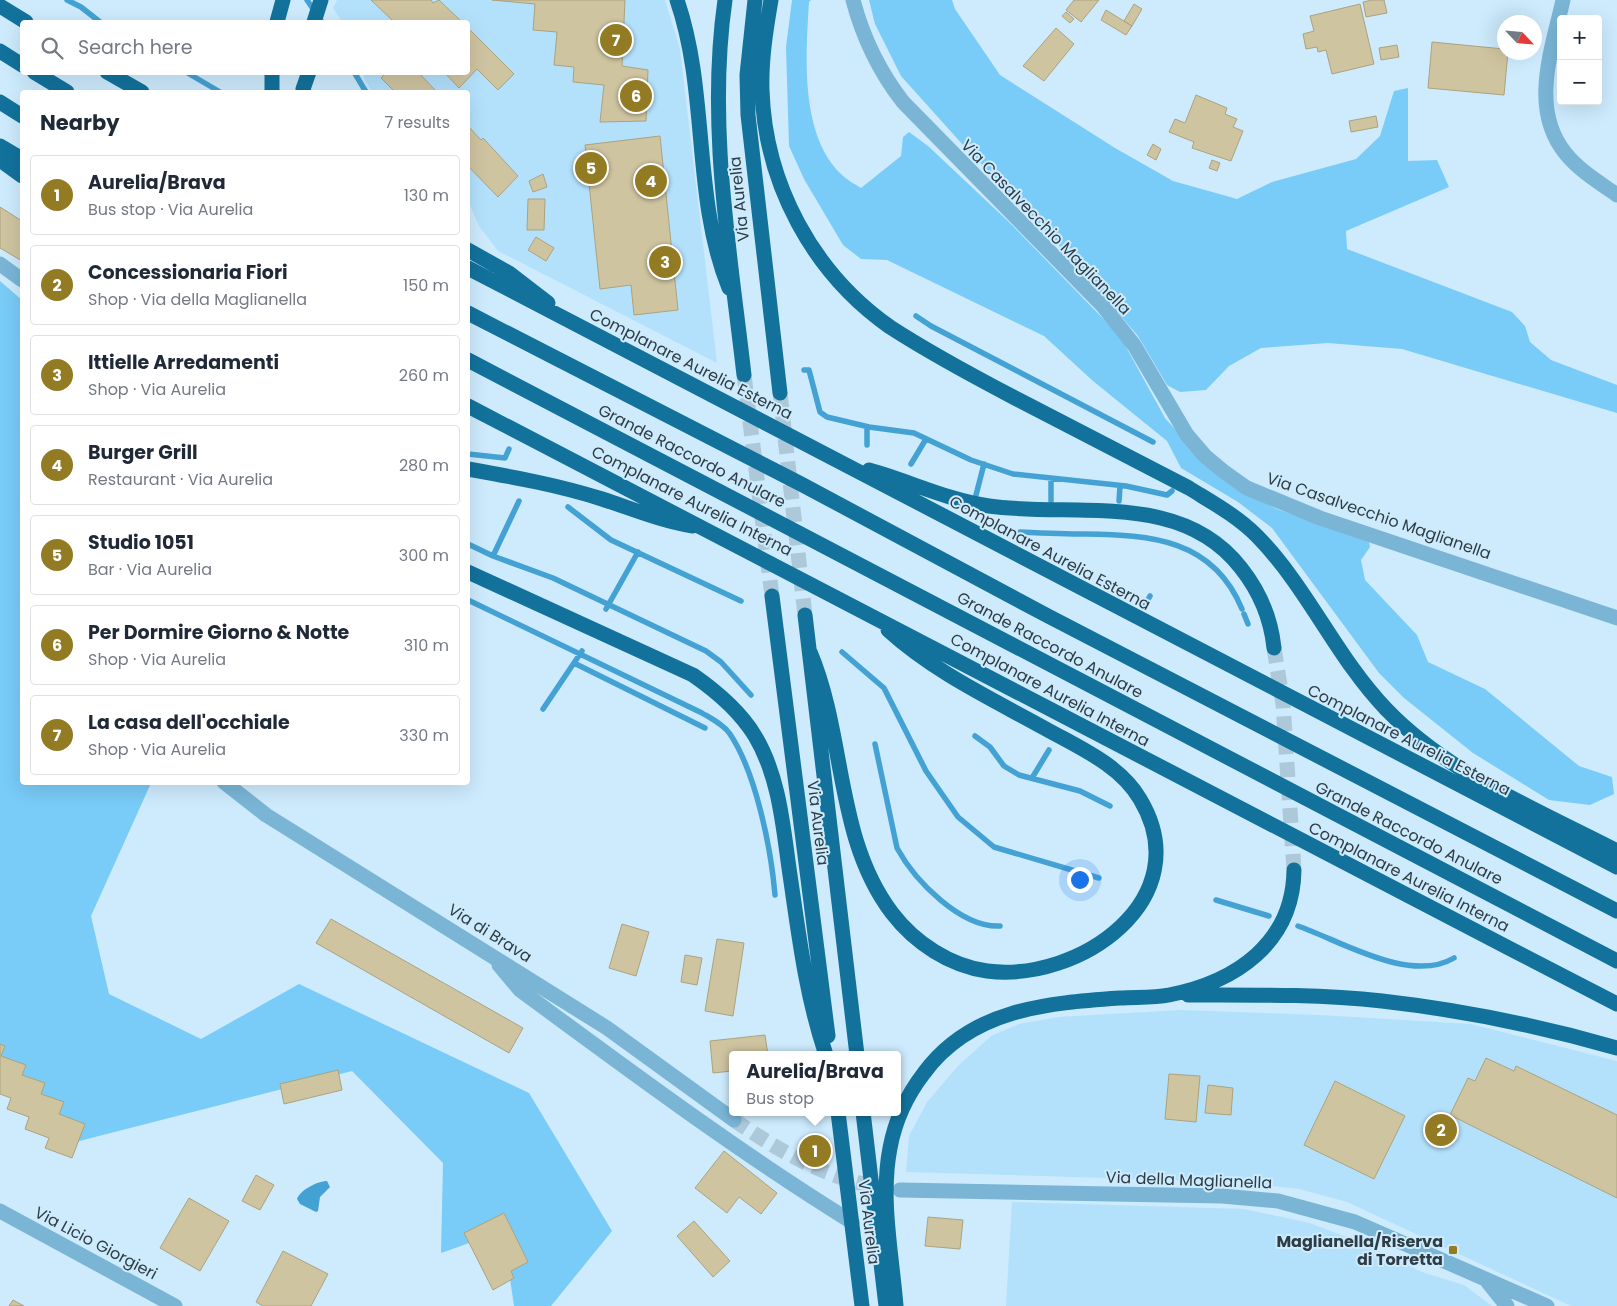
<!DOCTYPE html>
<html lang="en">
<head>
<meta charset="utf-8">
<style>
	body { margin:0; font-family:Poppins,sans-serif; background:#f6f6f7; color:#1f2937 }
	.controls { position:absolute; right:15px; top:15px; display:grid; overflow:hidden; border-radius:5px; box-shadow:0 5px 20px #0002 }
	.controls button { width:45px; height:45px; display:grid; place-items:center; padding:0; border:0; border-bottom:1px solid #e0e1e3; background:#fff; color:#1f2937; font:25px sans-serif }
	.compass { position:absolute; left:1497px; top:15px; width:45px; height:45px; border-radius:50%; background:#fff; box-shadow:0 5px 20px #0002; rotate:116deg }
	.you { position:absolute; left:1079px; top:879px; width:18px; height:18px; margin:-12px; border:4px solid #fff; border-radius:50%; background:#1a73e8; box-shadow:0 0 0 8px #1a73e833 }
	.badge { display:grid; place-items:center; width:32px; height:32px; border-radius:50%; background:#927b22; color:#fff; font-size:16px; font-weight:700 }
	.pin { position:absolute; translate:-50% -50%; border:2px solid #fff; box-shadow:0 1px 5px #0006 }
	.popup { position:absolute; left:729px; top:1051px; width:172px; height:65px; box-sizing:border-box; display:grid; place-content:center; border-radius:5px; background:#fff; filter:drop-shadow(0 1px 4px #0005); font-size:16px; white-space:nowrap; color:#747a83 }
	.popup b { font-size:19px; color:#1f2937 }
	.popup::after { content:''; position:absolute; left:50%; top:100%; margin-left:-10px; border:10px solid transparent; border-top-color:#fff }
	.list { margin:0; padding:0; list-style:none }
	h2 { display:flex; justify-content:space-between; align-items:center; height:65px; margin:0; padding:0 20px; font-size:21px }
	h2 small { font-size:16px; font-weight:400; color:#747a83 }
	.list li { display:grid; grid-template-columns:32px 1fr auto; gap:15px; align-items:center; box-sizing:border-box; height:80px; margin:0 10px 10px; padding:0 10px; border:1px solid #e0e1e3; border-radius:5px }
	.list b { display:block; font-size:19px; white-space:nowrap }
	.list p { margin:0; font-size:16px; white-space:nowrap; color:#747a83 }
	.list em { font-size:16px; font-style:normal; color:#747a83 }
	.icon { flex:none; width:28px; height:28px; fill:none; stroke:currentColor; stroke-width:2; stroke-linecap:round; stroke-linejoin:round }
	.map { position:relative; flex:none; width:1617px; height:1306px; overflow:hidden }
	.search { position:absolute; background:#fff; box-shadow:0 5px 20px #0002; left:20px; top:20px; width:450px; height:55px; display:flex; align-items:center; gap:12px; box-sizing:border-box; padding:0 18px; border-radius:5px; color:#747a83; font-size:19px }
	.panel { position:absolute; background:#fff; box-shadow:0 5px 20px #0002; left:20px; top:90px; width:450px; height:695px; border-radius:5px }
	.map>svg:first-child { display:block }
	.built { fill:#b3e1fc }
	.green { fill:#79cbf8 }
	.water { fill:#43a2d3 }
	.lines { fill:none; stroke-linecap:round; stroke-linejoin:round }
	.stream { stroke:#43a2d3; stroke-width:5.5 }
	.building { fill:#cfc4a0; stroke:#aca27e }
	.minor-tunnel { stroke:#adc8d8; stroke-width:15; stroke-dasharray:15 8; stroke-linecap:butt }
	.highway-tunnel { stroke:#adc8d8; stroke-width:15; stroke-dasharray:15 8; stroke-linecap:butt }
	.minor { stroke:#7ab5d6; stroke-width:15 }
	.highway { stroke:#12729c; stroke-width:15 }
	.poi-dot { fill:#927b22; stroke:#cdebfd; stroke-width:2 }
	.labels { text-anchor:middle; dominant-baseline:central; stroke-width:4; stroke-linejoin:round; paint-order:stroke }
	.street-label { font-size:16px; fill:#2e3d45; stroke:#cdebfd }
	.poi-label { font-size:16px; font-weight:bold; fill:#2e3d45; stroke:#cdebfd; text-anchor:end }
</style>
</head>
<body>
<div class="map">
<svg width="1617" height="1306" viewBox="0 0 1617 1306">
	<rect width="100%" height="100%" fill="#cdebfd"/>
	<path class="built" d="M 337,0 L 665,0 L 680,49 L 717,363 L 498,251 L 479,226 L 468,201 L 468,92 L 372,92 L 364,78 L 364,73 L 468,72 L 468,22 L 342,22 L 333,8 Z
		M 1181,1010 L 1320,1015 L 1471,1024 L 1617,1061 L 1617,1306 L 1571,1306 L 1347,1202 L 1299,1189 L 1238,1182 L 906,1172 L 909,1136 L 927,1102 L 958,1066 L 991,1036 L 1019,1024 L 1058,1017 Z
		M 1012,1202 L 1244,1209 L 1310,1223 L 1364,1244 L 1422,1272 L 1464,1285 L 1492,1306 L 1006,1306 Z"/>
	<path class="green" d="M 792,0 L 811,0 L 809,2 C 806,54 799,135 842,175 C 847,180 855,184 861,188 L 901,156 L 903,137 L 909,132 L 928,146 L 1010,223 L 1120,336 L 1165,418 L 1203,460 L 1251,496 L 1277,509 L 1369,542 L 1370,547 L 1361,560 L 1365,580 L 1417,635 L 1428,662 L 1485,689 L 1579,766 L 1612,777 L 1614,794 L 1590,805 L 1549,800 L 1473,753 L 1404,698 L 1379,673 L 1272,528 L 1238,502 L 1181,468 L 1167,441 L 1093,381 L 1044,336 L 887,260 L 861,259 L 843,245 L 804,179 L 789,146 L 786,47 Z
		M 869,0 L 952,0 L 955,9 L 1000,75 L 1115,148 L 1173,181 L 1237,199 L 1272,182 L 1356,159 L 1380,136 L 1394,91 L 1408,88 L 1408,161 L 1437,160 L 1449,187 L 1346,231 L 1347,249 L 1512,312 L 1525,326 L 1530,342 L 1551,360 L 1617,385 L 1617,413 L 1402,349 L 1328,343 L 1261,348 L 1229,366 L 1206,390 L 1180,392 L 1167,385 L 1138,336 L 1069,256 L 963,145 L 901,76 L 875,24 Z
		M 0,281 L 22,300 L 22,782 L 151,783 L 91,916 L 109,994 L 201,1039 L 299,984 L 529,1093 L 612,1231 L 551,1306 L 514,1306 L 503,1231 L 441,1253 L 443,1163 L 352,1071 L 60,1146 L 0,1057 Z"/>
	<path class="water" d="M 327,1181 L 330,1187 L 320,1197 L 318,1211 L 316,1212 L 300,1204 L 297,1199 C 300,1190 318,1181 327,1181 Z"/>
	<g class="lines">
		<path class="stream" d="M 67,0 L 81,7 L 100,22
			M 307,0 L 322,22
			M 186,72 L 220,92
			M 354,72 L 366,92
			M 916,316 L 931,326 L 1153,442
			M 804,370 L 809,370 L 820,412 L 827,417 L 869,427 L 914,433 L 971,460 L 1013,474 L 1126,486 L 1167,495 L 1172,491
			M 867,445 L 867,427
			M 468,454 L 505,458 L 509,449
			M 911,464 L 926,439
			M 976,495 L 984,464
			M 1051,501 L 1051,479
			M 1119,501 L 1120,486
			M 568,507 L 611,540 L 741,601
			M 1017,535 L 1020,532 C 1042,533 1064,534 1085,534 C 1151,535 1213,539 1242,609
			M 468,544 L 493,556 L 553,578 L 706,651 L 721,662 L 751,695
			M 493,556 L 519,501
			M 468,600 L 702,713 C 712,719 724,725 730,734 C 756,773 771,848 775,895
			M 1145,605 L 1150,596
			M 606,609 L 638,552
			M 1244,614 L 1248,624
			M 842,652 L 884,688 L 926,771 L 958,817 L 994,847 L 1099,878
			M 574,663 L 705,728
			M 543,709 L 582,651
			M 975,736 L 990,747 L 1004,766 L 1019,775 L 1080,791 L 1110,806
			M 875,744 L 897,848 C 915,881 961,928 1000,926
			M 1032,778 L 1049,750
			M 1216,900 L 1269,916
			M 1298,926 C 1341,941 1410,984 1454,958"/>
	</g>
	<path class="building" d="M 371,0 L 431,0 L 433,3 L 439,0 L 462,22 L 394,22 Z
		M 492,0 L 625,0 L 622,66 L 648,70 L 646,121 L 600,122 L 604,85 L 573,82 L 574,67 L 554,65 L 557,32 L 533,30 L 535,4 Z
		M 1074,0 L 1099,0 L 1081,22 L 1066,10 Z
		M 1372,0 L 1384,0 L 1387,13 L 1366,17 L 1363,2 Z
		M 1134,4 L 1142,9 L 1132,26 L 1124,21 Z
		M 1360,4 L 1374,64 L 1332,74 L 1326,50 L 1318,52 L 1317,47 L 1306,49 L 1303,34 L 1314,31 L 1310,16 Z
		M 1106,10 L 1132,26 L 1126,35 L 1101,20 Z
		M 1066,12 L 1074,19 L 1070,23 L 1062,16 Z
		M 468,28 L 514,74 L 498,90 L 477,69 L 459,88 L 444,72 L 468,72 Z
		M 1056,28 L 1074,44 L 1044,81 L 1023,66 Z
		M 1432,42 L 1504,49 L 1504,52 L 1508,52 L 1504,95 L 1428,88 Z
		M 1397,45 L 1399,57 L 1381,60 L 1379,48 Z
		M 387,72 L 418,72 L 437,92 L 395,92 L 381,78 Z
		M 1196,95 L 1227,108 L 1225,114 L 1237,119 L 1233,127 L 1243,131 L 1231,161 L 1192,148 L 1194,142 L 1169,132 L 1175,119 L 1185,123 Z
		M 1376,116 L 1378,127 L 1351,132 L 1349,121 Z
		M 468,126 L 481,140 L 483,138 L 518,176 L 498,197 L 468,166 Z
		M 660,136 L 678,310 L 634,315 L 631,285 L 600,289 L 585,145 Z
		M 1153,144 L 1161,149 L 1156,160 L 1147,155 Z
		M 1212,160 L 1220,163 L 1217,171 L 1209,168 Z
		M 543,174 L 547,187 L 533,192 L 529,181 Z
		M 528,199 L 545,199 L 544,230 L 527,230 Z
		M 0,207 L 22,221 L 22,261 L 0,248 Z
		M 536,237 L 554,248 L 546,261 L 528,250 Z
		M 331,919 L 523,1028 L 509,1053 L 316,943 Z
		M 622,924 L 649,932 L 636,976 L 609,968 Z
		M 717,939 L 744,943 L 733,1016 L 705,1011 Z
		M 685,955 L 702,958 L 697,985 L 681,982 Z
		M 765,1035 L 768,1055 L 732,1055 L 732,1071 L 713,1073 L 710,1041 Z
		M 0,1044 L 5,1046 L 1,1056 L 26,1065 L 22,1075 L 45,1083 L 41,1094 L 64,1102 L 59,1114 L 85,1124 L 72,1158 L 45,1148 L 49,1138 L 25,1129 L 29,1117 L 7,1109 L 11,1098 L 0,1094 Z
		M 1486,1058 L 1514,1071 L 1516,1066 L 1617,1115 L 1617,1198 L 1450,1115 L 1468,1078 L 1475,1081 Z
		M 338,1070 L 342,1090 L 284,1104 L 280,1084 Z
		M 1169,1074 L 1200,1076 L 1196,1122 L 1165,1119 Z
		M 1335,1081 L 1405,1116 L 1374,1179 L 1304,1145 Z
		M 1208,1085 L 1233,1088 L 1231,1115 L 1205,1113 Z
		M 724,1151 L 777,1193 L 761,1214 L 739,1197 L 727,1213 L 695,1188 Z
		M 256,1175 L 274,1185 L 260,1210 L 242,1201 Z
		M 189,1198 L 229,1221 L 200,1271 L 160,1248 Z
		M 504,1213 L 528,1262 L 511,1271 L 514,1278 L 493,1290 L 464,1233 Z
		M 928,1217 L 963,1220 L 960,1249 L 925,1246 Z
		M 694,1221 L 730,1261 L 713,1277 L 677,1236 Z
		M 283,1251 L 328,1274 L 311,1306 L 263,1306 L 256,1302 Z
		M 13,1300 L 24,1306 L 9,1306 Z"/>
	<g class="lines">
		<path class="minor-tunnel" d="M 734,1120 C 779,1151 829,1180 884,1188"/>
		<path class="highway-tunnel" d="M 744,375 L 772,596
			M 780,393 L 805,615
			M 1274,648 L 1283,704 L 1294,870"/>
		<path class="minor" d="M 853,0 C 863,38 879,71 903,102 L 1103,306 L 1134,345 L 1187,435 L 1205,456 L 1223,471 L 1247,488 L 1320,518 L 1617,618
			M 1563,0 C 1552,50 1529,109 1566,154 C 1580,171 1600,183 1617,195
			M 0,264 L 22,280
			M 224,782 L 266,815 L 607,1028 L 734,1120
			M 499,965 L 520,990 C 629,1070 737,1151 852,1222
			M 900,1190 L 1222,1196 L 1278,1201 L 1355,1222 L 1547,1306
			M 0,1211 L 175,1306
			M 1487,1281 L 1507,1306"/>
		<path class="highway" d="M 677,0 C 709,93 692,197 729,288
			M 725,0 C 707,125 730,251 744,375
			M 755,0 L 747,75 L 748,115 L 780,393
			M 771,0 C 766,29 761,60 762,90 C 765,184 813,273 890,327 C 930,353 973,376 1015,398 C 1073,428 1131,458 1189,488 C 1213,503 1237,516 1257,536 C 1308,588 1336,657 1386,709 C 1448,774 1538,810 1617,851
			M 0,6 L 26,22
			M 277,22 L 283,0
			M 314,22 L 321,0
			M 0,51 L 22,65
			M 34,72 L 67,92
			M 107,72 L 142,92
			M 272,72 L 272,92
			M 304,92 L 303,89 L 309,72
			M 0,102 L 22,116
			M 0,146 L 22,159
			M 0,160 L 22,176
			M 468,250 L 509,273 L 548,303
			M 468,268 L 1617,867
			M 468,313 L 801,484 L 1048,616 L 1617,911
			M 468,360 C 852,558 1233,762 1617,961
			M 468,406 C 852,602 1233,806 1617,1004
			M 468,469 C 513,477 558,485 602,499 C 633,509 661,521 693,526
			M 869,470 C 909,481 947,500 989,506 C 1075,518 1181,490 1241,568 C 1260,592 1271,619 1274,648
			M 468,572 L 693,675 C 716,691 740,711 755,736 C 780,778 783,828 790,875 C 799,936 806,996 826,1055
			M 772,596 L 828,1036
			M 805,615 L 857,1055
			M 810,652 C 846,737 835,838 892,913 C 915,943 950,966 987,971 C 1079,983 1200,899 1140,799 C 1120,765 1080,748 1046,729 C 992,699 934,672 888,630
			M 1188,995 C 1252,995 1317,994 1382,1001 C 1462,1010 1540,1026 1617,1048
			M 838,1112 L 862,1306
			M 863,1112 L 886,1306
			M 896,1306 C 892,1255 880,1199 890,1148 C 895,1121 907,1095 924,1073 C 971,1009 1047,1003 1120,998 C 1136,997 1154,998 1169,995 C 1236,982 1293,943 1294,870"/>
	</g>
	<rect class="poi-dot" x="1448" y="1245" width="10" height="10" rx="2.5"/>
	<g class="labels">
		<g class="street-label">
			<text transform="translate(739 199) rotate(-96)">Via Aurelia</text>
			<text transform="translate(1046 227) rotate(46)">Via Casalvecchio Maglianella</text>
			<text transform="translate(691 364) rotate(27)">Complanare Aurelia Esterna</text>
			<text transform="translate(692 456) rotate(27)">Grande Raccordo Anulare</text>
			<text transform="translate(692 501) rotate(27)">Complanare Aurelia Interna</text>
			<text transform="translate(1379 516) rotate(19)">Via Casalvecchio Maglianella</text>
			<text transform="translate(1050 553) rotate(28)">Complanare Aurelia Esterna</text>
			<text transform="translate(1050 645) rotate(28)">Grande Raccordo Anulare</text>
			<text transform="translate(1050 690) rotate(28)">Complanare Aurelia Interna</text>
			<text transform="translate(1409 740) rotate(27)">Complanare Aurelia Esterna</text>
			<text transform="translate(818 823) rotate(83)">Via Aurelia</text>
			<text transform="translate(1409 833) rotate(27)">Grande Raccordo Anulare</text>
			<text transform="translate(1409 877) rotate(27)">Complanare Aurelia Interna</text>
			<text transform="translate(490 933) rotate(32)">Via di Brava</text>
			<text transform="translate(1189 1180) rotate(2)">Via della Maglianella</text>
			<text transform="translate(869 1222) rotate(83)">Via Aurelia</text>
			<text transform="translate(96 1243) rotate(28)">Via Licio Giorgieri</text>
		</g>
		<g class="poi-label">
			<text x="1443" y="1241">Maglianella/Riserva<tspan x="1443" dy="18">di Torretta</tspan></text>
		</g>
	</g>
</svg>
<div class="controls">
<button>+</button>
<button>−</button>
</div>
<svg class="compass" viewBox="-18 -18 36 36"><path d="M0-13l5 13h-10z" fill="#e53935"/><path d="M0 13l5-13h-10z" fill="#747a83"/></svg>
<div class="you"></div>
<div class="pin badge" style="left:815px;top:1151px">1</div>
<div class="popup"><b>Aurelia/Brava</b>Bus stop</div>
<div class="pin badge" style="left:1441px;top:1130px">2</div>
<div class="pin badge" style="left:665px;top:262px">3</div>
<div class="pin badge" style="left:651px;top:181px">4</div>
<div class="pin badge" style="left:591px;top:168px">5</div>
<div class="pin badge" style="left:636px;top:96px">6</div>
<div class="pin badge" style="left:616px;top:40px">7</div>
<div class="search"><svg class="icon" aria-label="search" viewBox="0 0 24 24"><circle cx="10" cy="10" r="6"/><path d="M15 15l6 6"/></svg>Search here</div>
<section class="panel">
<h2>Nearby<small>7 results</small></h2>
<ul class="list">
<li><span class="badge">1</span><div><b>Aurelia/Brava</b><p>Bus stop · Via Aurelia</p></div><em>130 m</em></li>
<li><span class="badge">2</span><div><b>Concessionaria Fiori</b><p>Shop · Via della Maglianella</p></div><em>150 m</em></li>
<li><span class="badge">3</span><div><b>Ittielle Arredamenti</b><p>Shop · Via Aurelia</p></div><em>260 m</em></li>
<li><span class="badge">4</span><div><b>Burger Grill</b><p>Restaurant · Via Aurelia</p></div><em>280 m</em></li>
<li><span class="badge">5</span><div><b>Studio 1051</b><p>Bar · Via Aurelia</p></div><em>300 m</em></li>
<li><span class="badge">6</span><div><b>Per Dormire Giorno &amp; Notte</b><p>Shop · Via Aurelia</p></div><em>310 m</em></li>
<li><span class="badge">7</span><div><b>La casa dell'occhiale</b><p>Shop · Via Aurelia</p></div><em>330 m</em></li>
</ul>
</section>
</div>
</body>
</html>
